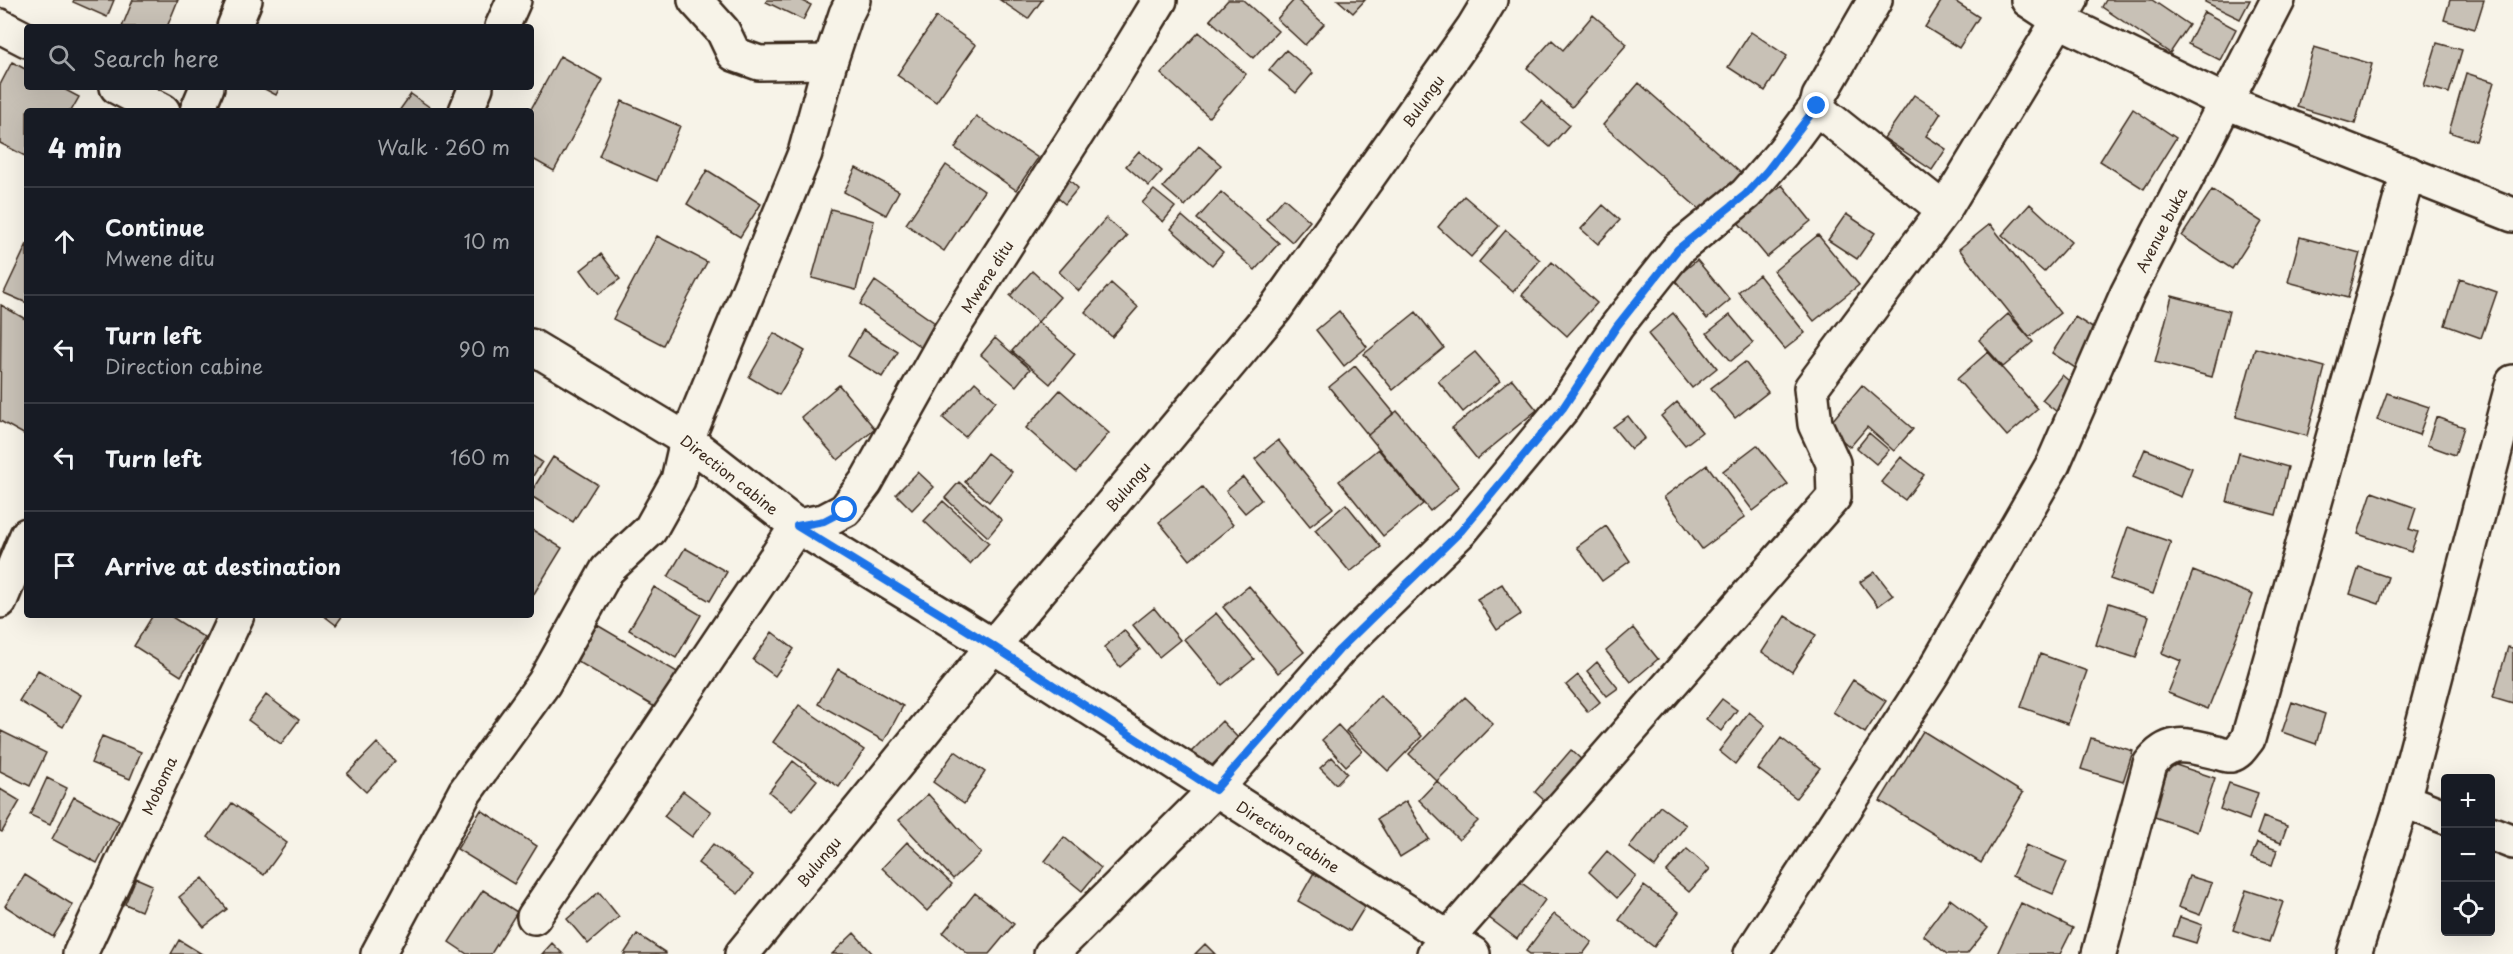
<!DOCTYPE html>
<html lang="en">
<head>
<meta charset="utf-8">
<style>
	body { margin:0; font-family:"Playpen Sans",sans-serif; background:#242831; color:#f1f3f6 }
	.controls { position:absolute; right:18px; bottom:18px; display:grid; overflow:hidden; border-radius:6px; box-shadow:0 6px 24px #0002 }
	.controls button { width:54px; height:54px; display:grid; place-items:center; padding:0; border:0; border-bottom:2px solid #363941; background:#171b24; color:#f1f3f6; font:30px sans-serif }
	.stop { position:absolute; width:18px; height:18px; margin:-14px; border:4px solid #1a73e8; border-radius:50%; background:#fff }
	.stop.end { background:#1a73e8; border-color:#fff; box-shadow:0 2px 6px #0008 }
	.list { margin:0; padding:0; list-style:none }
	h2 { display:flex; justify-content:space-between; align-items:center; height:78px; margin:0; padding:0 24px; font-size:26px }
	h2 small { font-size:20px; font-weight:400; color:#9ea1a6 }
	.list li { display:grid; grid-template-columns:39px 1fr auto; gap:18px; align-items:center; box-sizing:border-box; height:108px; padding:0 24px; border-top:2px solid #363941 }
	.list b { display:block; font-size:22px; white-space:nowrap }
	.list p { margin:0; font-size:20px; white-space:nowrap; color:#9ea1a6 }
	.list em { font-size:20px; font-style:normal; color:#9ea1a6 }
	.icon { flex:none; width:33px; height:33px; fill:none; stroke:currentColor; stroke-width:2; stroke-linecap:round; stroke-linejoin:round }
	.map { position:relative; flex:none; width:2513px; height:954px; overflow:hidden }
	.search { position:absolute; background:#171b24; box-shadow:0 6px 24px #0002; left:24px; top:24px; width:510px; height:66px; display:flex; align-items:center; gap:15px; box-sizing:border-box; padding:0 21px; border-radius:6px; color:#9ea1a6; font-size:22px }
	.panel { position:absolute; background:#171b24; box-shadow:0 6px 24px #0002; left:24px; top:108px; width:510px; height:510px; border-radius:6px }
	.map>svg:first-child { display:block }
	.building { fill:#c8c1b6; stroke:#3b2a1e; stroke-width:1.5 }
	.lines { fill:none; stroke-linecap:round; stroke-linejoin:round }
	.street-casing { stroke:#3b2a1e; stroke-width:38 }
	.street { stroke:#f7f3e8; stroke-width:33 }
	.route { stroke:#1a73e8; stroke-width:8 }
	.labels { text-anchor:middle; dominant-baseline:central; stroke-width:4.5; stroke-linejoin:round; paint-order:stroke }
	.street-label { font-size:15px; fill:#3b2a1e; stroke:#f7f3e8 }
</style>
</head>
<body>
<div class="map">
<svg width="2513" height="954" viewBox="0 0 2513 954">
	<rect width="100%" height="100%" fill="#f7f3e8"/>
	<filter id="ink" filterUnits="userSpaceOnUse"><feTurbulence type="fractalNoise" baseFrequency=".0167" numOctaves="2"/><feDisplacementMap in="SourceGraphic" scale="12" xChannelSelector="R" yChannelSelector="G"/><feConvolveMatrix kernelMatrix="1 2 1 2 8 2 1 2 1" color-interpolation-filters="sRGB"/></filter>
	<g filter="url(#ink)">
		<path class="building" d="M 74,0 L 114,0 L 107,17 L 73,2 Z
			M 133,0 L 178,0 L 167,27 L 122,27 Z
			M 767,0 L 801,0 L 811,5 L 803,20 L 766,2 Z
			M 1000,0 L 1042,0 L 1028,19 Z
			M 1228,0 L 1243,0 L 1278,31 L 1253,58 L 1210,20 Z
			M 1294,0 L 1297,0 L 1324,24 L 1305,45 L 1277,19 Z
			M 1338,0 L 1365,0 L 1353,13 Z
			M 1942,0 L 1953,0 L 1979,17 L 1959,48 L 1925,27 Z
			M 2106,0 L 2152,0 L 2189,25 L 2170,53 L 2102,7 Z
			M 2206,0 L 2250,0 L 2240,19 L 2205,2 Z
			M 2450,0 L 2484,0 L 2475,29 L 2444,20 Z
			M 2204,12 L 2236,29 L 2220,60 L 2188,44 Z
			M 1593,15 L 1627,44 L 1572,107 L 1527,68 L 1552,40 L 1563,50 Z
			M 936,17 L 976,45 L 936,102 L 897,75 Z
			M 1199,32 L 1246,74 L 1209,117 L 1161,74 Z
			M 1751,32 L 1787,56 L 1765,91 L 1728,67 Z
			M 2437,43 L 2462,50 L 2449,93 L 2424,86 Z
			M 2314,47 L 2372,64 L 2355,124 L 2297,107 Z
			M 1286,50 L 1313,73 L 1296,93 L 1269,70 Z
			M 560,56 L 603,80 L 554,171 L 531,158 L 530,111 Z
			M 12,62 L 27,70 L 27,87 L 60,87 L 79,97 L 71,111 L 27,111 L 27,157 L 0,143 L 0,85 Z
			M 2466,73 L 2494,82 L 2476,141 L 2449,132 Z
			M 1639,83 L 1743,175 L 1707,216 L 1603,125 Z
			M 261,87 L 280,87 L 276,95 Z
			M 411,94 L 435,111 L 399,111 Z
			M 1914,95 L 1941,113 L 1926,136 L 1946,149 L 1932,170 L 1884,138 Z
			M 622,101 L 680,126 L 657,181 L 599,156 Z
			M 1541,101 L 1569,125 L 1550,147 L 1522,123 Z
			M 2133,109 L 2176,138 L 2144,189 L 2100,161 Z
			M 976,116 L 1038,158 L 1016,190 L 955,148 Z
			M 1199,146 L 1221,165 L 1185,206 L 1163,187 Z
			M 1139,151 L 1162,171 L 1149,186 L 1126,166 Z
			M 946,165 L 984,191 L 944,251 L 906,224 Z
			M 856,168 L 899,191 L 886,215 L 844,192 Z
			M 707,170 L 761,204 L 740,237 L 687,204 Z
			M 1065,176 L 1078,188 L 1065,204 L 1051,192 Z
			M 1782,185 L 1811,221 L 1767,257 L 1737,221 Z
			M 1154,190 L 1175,207 L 1163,222 L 1142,203 Z
			M 2212,190 L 2262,222 L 2232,269 L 2182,236 Z
			M 1221,192 L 1279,243 L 1255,270 L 1197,219 Z
			M 1464,196 L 1499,226 L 1471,257 L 1438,227 Z
			M 1284,198 L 1310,221 L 1292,242 L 1266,219 Z
			M 2030,204 L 2071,242 L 2044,272 L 2002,235 Z
			M 1603,205 L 1620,220 L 1598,244 L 1581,229 Z
			M 831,209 L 874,221 L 856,290 L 812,278 Z
			M 1846,214 L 1875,233 L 1857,259 L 1828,240 Z
			M 1182,216 L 1223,252 L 1212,265 L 1171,229 Z
			M 1106,218 L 1127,236 L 1079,291 L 1059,272 Z
			M 1990,224 L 2060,313 L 2029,337 L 1959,249 Z
			M 1506,230 L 1540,260 L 1513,292 L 1479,262 Z
			M 1818,235 L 1859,285 L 1814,321 L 1774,271 Z
			M 657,236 L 707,262 L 663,345 L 613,319 Z
			M 2300,237 L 2360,253 L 2348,298 L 2288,282 Z
			M 27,244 L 27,303 L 4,293 Z
			M 601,254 L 620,279 L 599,294 L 581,270 Z
			M 1697,260 L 1730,300 L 1707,319 L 1674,279 Z
			M 1552,262 L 1597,303 L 1567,336 L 1522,295 Z
			M 1032,271 L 1060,297 L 1038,322 L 1010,296 Z
			M 1759,275 L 1805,333 L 1785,349 L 1738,292 Z
			M 2460,279 L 2497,292 L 2481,338 L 2445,325 Z
			M 875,281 L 938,325 L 922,348 L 860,304 Z
			M 1111,283 L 1138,307 L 1112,337 L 1085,312 Z
			M 2172,296 L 2229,311 L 2212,377 L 2155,362 Z
			M 1,305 L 27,320 L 27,436 L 0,421 Z
			M 1339,311 L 1367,347 L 1344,366 L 1316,330 Z
			M 1416,312 L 1444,348 L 1393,390 L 1364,354 Z
			M 1673,313 L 1717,368 L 1692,388 L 1648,334 Z
			M 2008,314 L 2033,342 L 2003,367 L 1979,340 Z
			M 1730,315 L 1753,343 L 1731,361 L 1707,333 Z
			M 2075,317 L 2107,337 L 2083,373 L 2052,353 Z
			M 1038,322 L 1075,354 L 1050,384 L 1012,351 Z
			M 863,330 L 898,352 L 882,377 L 848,356 Z
			M 774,333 L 805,351 L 779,395 L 749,377 Z
			M 995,338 L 1030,369 L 1016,386 L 981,355 Z
			M 2255,348 L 2325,367 L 2307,436 L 2236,417 Z
			M 1475,352 L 1500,381 L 1463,412 L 1438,381 Z
			M 1988,352 L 2038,409 L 2007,436 L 1957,379 Z
			M 1745,362 L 1768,392 L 1735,418 L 1711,388 Z
			M 1355,366 L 1394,413 L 1368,435 L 1329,387 Z
			M 2062,375 L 2082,392 L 2062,416 L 2042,400 Z
			M 1512,379 L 1537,410 L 1477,459 L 1452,428 Z
			M 975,382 L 996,401 L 965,437 L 943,418 Z
			M 839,385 L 875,429 L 838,460 L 801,417 Z
			M 1862,385 L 1913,429 L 1894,451 L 1867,427 L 1850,447 L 1827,427 Z
			M 1060,390 L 1109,433 L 1076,472 L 1026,428 Z
			M 2387,393 L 2429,407 L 2419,435 L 2377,420 Z
			M 1677,402 L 1702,432 L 1685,445 L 1661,416 Z
			M 1397,411 L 1459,487 L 1430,511 L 1368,435 Z
			M 1628,416 L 1645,438 L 1631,449 L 1613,427 Z
			M 2436,417 L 2464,427 L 2455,455 L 2427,445 Z
			M 1869,433 L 1889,450 L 1876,464 L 1857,448 Z
			M 1278,440 L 1333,508 L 1310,526 L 1255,459 Z
			M 1757,445 L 1788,484 L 1753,511 L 1723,471 Z
			M 1378,449 L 1423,504 L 1383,536 L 1339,481 Z
			M 2145,449 L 2192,468 L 2181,497 L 2133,477 Z
			M 987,453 L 1012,472 L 989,502 L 965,482 Z
			M 2239,453 L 2288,467 L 2276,515 L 2227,502 Z
			M 531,455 L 542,462 L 531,479 Z
			M 553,457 L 597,484 L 573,522 L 531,496 L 531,492 Z
			M 1901,457 L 1924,475 L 1905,500 L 1881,482 Z
			M 1707,465 L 1745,517 L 1702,549 L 1664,497 Z
			M 918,472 L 934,487 L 912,510 L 896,494 Z
			M 1243,477 L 1261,500 L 1245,513 L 1226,491 Z
			M 959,482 L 1002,520 L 988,537 L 945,498 Z
			M 1202,487 L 1233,525 L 1190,560 L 1159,522 Z
			M 2372,492 L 2416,508 L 2409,529 L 2418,532 L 2411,552 L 2358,534 Z
			M 943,501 L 989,543 L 970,564 L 924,521 Z
			M 1346,504 L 1381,547 L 1350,572 L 1315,530 Z
			M 1606,526 L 1630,561 L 1602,581 L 1577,547 Z
			M 2128,527 L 2171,542 L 2153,594 L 2110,579 Z
			M 531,529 L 562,548 L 532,597 L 531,597 Z
			M 685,548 L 727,572 L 710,601 L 668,577 Z
			M 2359,567 L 2388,577 L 2379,604 L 2350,594 Z
			M 2193,571 L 2253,595 L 2208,709 L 2168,693 L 2181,661 L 2162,653 Z
			M 1875,572 L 1893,595 L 1878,606 L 1860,582 Z
			M 1502,584 L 1521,614 L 1497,630 L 1477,599 Z
			M 1249,586 L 1304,652 L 1278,673 L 1223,607 Z
			M 654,587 L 701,615 L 676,658 L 629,630 Z
			M 2109,603 L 2149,616 L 2136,658 L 2096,645 Z
			M 1154,608 L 1180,640 L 1159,657 L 1133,625 Z
			M 1216,613 L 1254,659 L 1222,685 L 1184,639 Z
			M 153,615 L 169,615 L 205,638 L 181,676 L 134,646 Z
			M 323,615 L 343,615 L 336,625 Z
			M 1785,616 L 1816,635 L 1792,672 L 1762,652 Z
			M 597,625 L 679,673 L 658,709 L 577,661 Z
			M 1633,628 L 1658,659 L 1631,682 L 1606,651 Z
			M 1124,630 L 1140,650 L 1120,667 L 1104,647 Z
			M 772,632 L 794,649 L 775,676 L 753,660 Z
			M 2508,647 L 2513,648 L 2513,703 L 2493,697 Z
			M 2040,654 L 2087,671 L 2068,724 L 2021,707 Z
			M 1597,662 L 1618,688 L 1607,696 L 1587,671 Z
			M 838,669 L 903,706 L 884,741 L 818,704 Z
			M 38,670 L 81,695 L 63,727 L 19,701 Z
			M 1578,675 L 1600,702 L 1588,712 L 1566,685 Z
			M 1853,680 L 1886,701 L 1865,733 L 1833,712 Z
			M 266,695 L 299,720 L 281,744 L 248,720 Z
			M 1380,695 L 1422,736 L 1388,771 L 1346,731 Z
			M 1465,697 L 1493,724 L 1437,781 L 1409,754 Z
			M 1722,699 L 1737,710 L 1721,731 L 1706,719 Z
			M 2292,702 L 2325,714 L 2316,744 L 2282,732 Z
			M 799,705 L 864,750 L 839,787 L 773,742 Z
			M 1749,712 L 1765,725 L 1735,764 L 1719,751 Z
			M 1222,721 L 1239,739 L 1208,769 L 1191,752 Z
			M 1338,725 L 1362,751 L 1346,766 L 1322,740 Z
			M 1,731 L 46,753 L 30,786 L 0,771 Z
			M 1923,731 L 2023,793 L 1981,863 L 1880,801 Z
			M 102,736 L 141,752 L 130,779 L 91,763 Z
			M 1781,738 L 1820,768 L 1796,798 L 1758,769 Z
			M 2091,738 L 2133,751 L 2123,782 L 2081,769 Z
			M 377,743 L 395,761 L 366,792 L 347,774 Z
			M 1571,750 L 1593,770 L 1557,812 L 1535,792 Z
			M 955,751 L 985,772 L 964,804 L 933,782 Z
			M 1332,757 L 1347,773 L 1336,784 L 1320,768 Z
			M 793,761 L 817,780 L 792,811 L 769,792 Z
			M 2170,763 L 2215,778 L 2197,832 L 2152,816 Z
			M 47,778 L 67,788 L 50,824 L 30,815 Z
			M 1437,781 L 1478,821 L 1459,840 L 1419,800 Z
			M 2229,783 L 2258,793 L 2249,820 L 2220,809 Z
			M 0,789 L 20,801 L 2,832 L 0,831 Z
			M 683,791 L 711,812 L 692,837 L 664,816 Z
			M 928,794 L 981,853 L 953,879 L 899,820 Z
			M 74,797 L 119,821 L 97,863 L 52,839 Z
			M 1406,801 L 1429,839 L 1400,857 L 1377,819 Z
			M 232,803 L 287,843 L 264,875 L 208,837 Z
			M 1660,806 L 1686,825 L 1655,867 L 1629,847 Z
			M 481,810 L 537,846 L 514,884 L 457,849 Z
			M 2263,817 L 2287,826 L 2281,843 L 2257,834 Z
			M 1064,837 L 1101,868 L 1082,891 L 1045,861 Z
			M 907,842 L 952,884 L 927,911 L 882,868 Z
			M 2257,843 L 2277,850 L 2272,865 L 2251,858 Z
			M 713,844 L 753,875 L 738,894 L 698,863 Z
			M 2026,845 L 2067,862 L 2053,894 L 2012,876 Z
			M 1687,849 L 1710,869 L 1689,892 L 1666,872 Z
			M 1607,851 L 1636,876 L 1617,898 L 1589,872 Z
			M 1316,869 L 1369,900 L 1350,931 L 1298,901 Z
			M 25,875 L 73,905 L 53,937 L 5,906 Z
			M 1512,876 L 1545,900 L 1517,939 L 1484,914 Z
			M 2189,876 L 2212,883 L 2200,915 L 2178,907 Z
			M 136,878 L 152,885 L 141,911 L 125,904 Z
			M 203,878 L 227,909 L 204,927 L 179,897 Z
			M 1644,886 L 1679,912 L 1654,947 L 1619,920 Z
			M 483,890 L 517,912 L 491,954 L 467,954 L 449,942 Z
			M 2246,890 L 2283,902 L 2269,942 L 2233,930 Z
			M 599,892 L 619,917 L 588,944 L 567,919 Z
			M 975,893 L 1014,924 L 989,954 L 968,954 L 943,933 Z
			M 1950,899 L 1988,928 L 1967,954 L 1947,954 L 1923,935 Z
			M 2021,903 L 2073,928 L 2060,954 L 1997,954 Z
			M 1554,914 L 1592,942 L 1583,954 L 1530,954 L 1526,951 Z
			M 2180,917 L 2202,925 L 2196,943 L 2173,936 Z
			M 854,933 L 873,954 L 832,954 Z
			M 637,934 L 666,953 L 666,954 L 624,954 Z
			M 179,940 L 202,954 L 171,954 Z
			M 552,943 L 563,954 L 542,954 Z
			M 1205,944 L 1215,954 L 1195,954 Z"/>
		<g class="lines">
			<g class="street-casing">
				<g id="street">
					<path d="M 695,0 L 723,31 L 734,54 L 759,63 L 830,62"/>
					<path d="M 2028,0 L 2060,21 L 2226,102 L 2513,215"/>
					<path d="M 0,26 L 27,40"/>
					<path d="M 234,27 L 245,0"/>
					<path d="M 502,27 L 514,0"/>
					<path d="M 117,87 L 163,111"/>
					<path d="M 1817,106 L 1825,115 L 1944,210 L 2071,0"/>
					<path d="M 197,111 L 207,87"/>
					<path d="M 466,111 L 476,87"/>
					<path id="s1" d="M 531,346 L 687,440 L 797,526 L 993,646 L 1473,954"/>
					<path d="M 0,601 L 27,535"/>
					<path d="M 2403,800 L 2446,817"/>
					<path d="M 2490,833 L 2513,842"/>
					<path id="s2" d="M 534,917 L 797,526 L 824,521 L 845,510 L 866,482 L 949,334 L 1110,82 L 1160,0"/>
					<path id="s3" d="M 80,954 L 237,615"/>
					<path d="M 378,954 L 465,792 L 544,683 L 607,570 L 650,530 L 678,480 L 687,440 L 805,153 L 830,62 L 846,14 L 853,0"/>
					<path id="s4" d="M 742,954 L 993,646 L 1275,309 L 1473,28 L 1490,0"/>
					<path d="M 1051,954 L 1215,790 L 1339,650 L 1461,531 L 1563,408 L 1617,326 L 1678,249 L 1746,194 L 1783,152 L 1817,106 L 1819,97 L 1875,0"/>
					<path d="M 1434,954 L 1834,497 L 1833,463 L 1815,424 L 1811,388 L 1944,210"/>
					<path id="s5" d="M 1751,954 L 1934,671 L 2053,464 L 2127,294 L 2278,0"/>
					<path d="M 2099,954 L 2150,764 C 2170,737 2188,746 2217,752 C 2221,753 2227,756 2231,755 C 2239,753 2243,745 2248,739 L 2408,173"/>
					<path d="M 2354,954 L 2403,800 L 2513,382"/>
				</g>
			</g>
			<use href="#street" class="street"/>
		</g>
	</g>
	<g class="lines" filter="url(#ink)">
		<path class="route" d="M 845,510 L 824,521 L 797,526 L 993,646 L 1215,790 L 1339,650 L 1461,531 L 1563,408 L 1617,326 L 1678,249 L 1746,194 L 1767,171 L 1817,106"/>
	</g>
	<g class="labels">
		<g class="street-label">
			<text stroke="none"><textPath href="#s4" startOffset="1092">Bulungu</textPath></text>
			<text stroke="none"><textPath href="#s5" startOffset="834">Avenue buka</textPath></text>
			<text stroke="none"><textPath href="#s2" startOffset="796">Mwene ditu</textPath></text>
			<text stroke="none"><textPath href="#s1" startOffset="237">Direction cabine</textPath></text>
			<text stroke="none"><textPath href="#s4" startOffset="606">Bulungu</textPath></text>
			<text stroke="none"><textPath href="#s3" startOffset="186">Moboma</textPath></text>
			<text stroke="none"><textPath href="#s1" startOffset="903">Direction cabine</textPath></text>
			<text stroke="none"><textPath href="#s4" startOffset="120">Bulungu</textPath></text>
		</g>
	</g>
</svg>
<div class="controls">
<button>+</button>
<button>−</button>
<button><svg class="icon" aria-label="locate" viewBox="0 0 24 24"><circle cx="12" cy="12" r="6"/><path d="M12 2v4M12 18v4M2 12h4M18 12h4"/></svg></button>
</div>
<div class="stop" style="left:845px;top:510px"></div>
<div class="stop end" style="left:1817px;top:106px"></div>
<div class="search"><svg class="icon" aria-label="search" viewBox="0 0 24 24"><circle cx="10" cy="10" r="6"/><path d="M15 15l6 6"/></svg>Search here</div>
<section class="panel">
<h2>4 min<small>Walk · 260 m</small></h2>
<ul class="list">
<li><svg class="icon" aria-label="ahead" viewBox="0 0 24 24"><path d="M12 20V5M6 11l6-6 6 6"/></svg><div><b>Continue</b><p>Mwene ditu</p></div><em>10 m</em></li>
<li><svg class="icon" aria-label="left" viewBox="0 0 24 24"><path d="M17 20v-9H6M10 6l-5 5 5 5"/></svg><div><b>Turn left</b><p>Direction cabine</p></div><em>90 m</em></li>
<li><svg class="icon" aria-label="left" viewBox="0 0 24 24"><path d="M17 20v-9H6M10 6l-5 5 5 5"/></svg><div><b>Turn left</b></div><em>160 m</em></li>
<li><svg class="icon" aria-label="arrive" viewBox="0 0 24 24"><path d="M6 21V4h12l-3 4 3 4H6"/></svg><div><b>Arrive at destination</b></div></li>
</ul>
</section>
</div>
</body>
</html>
